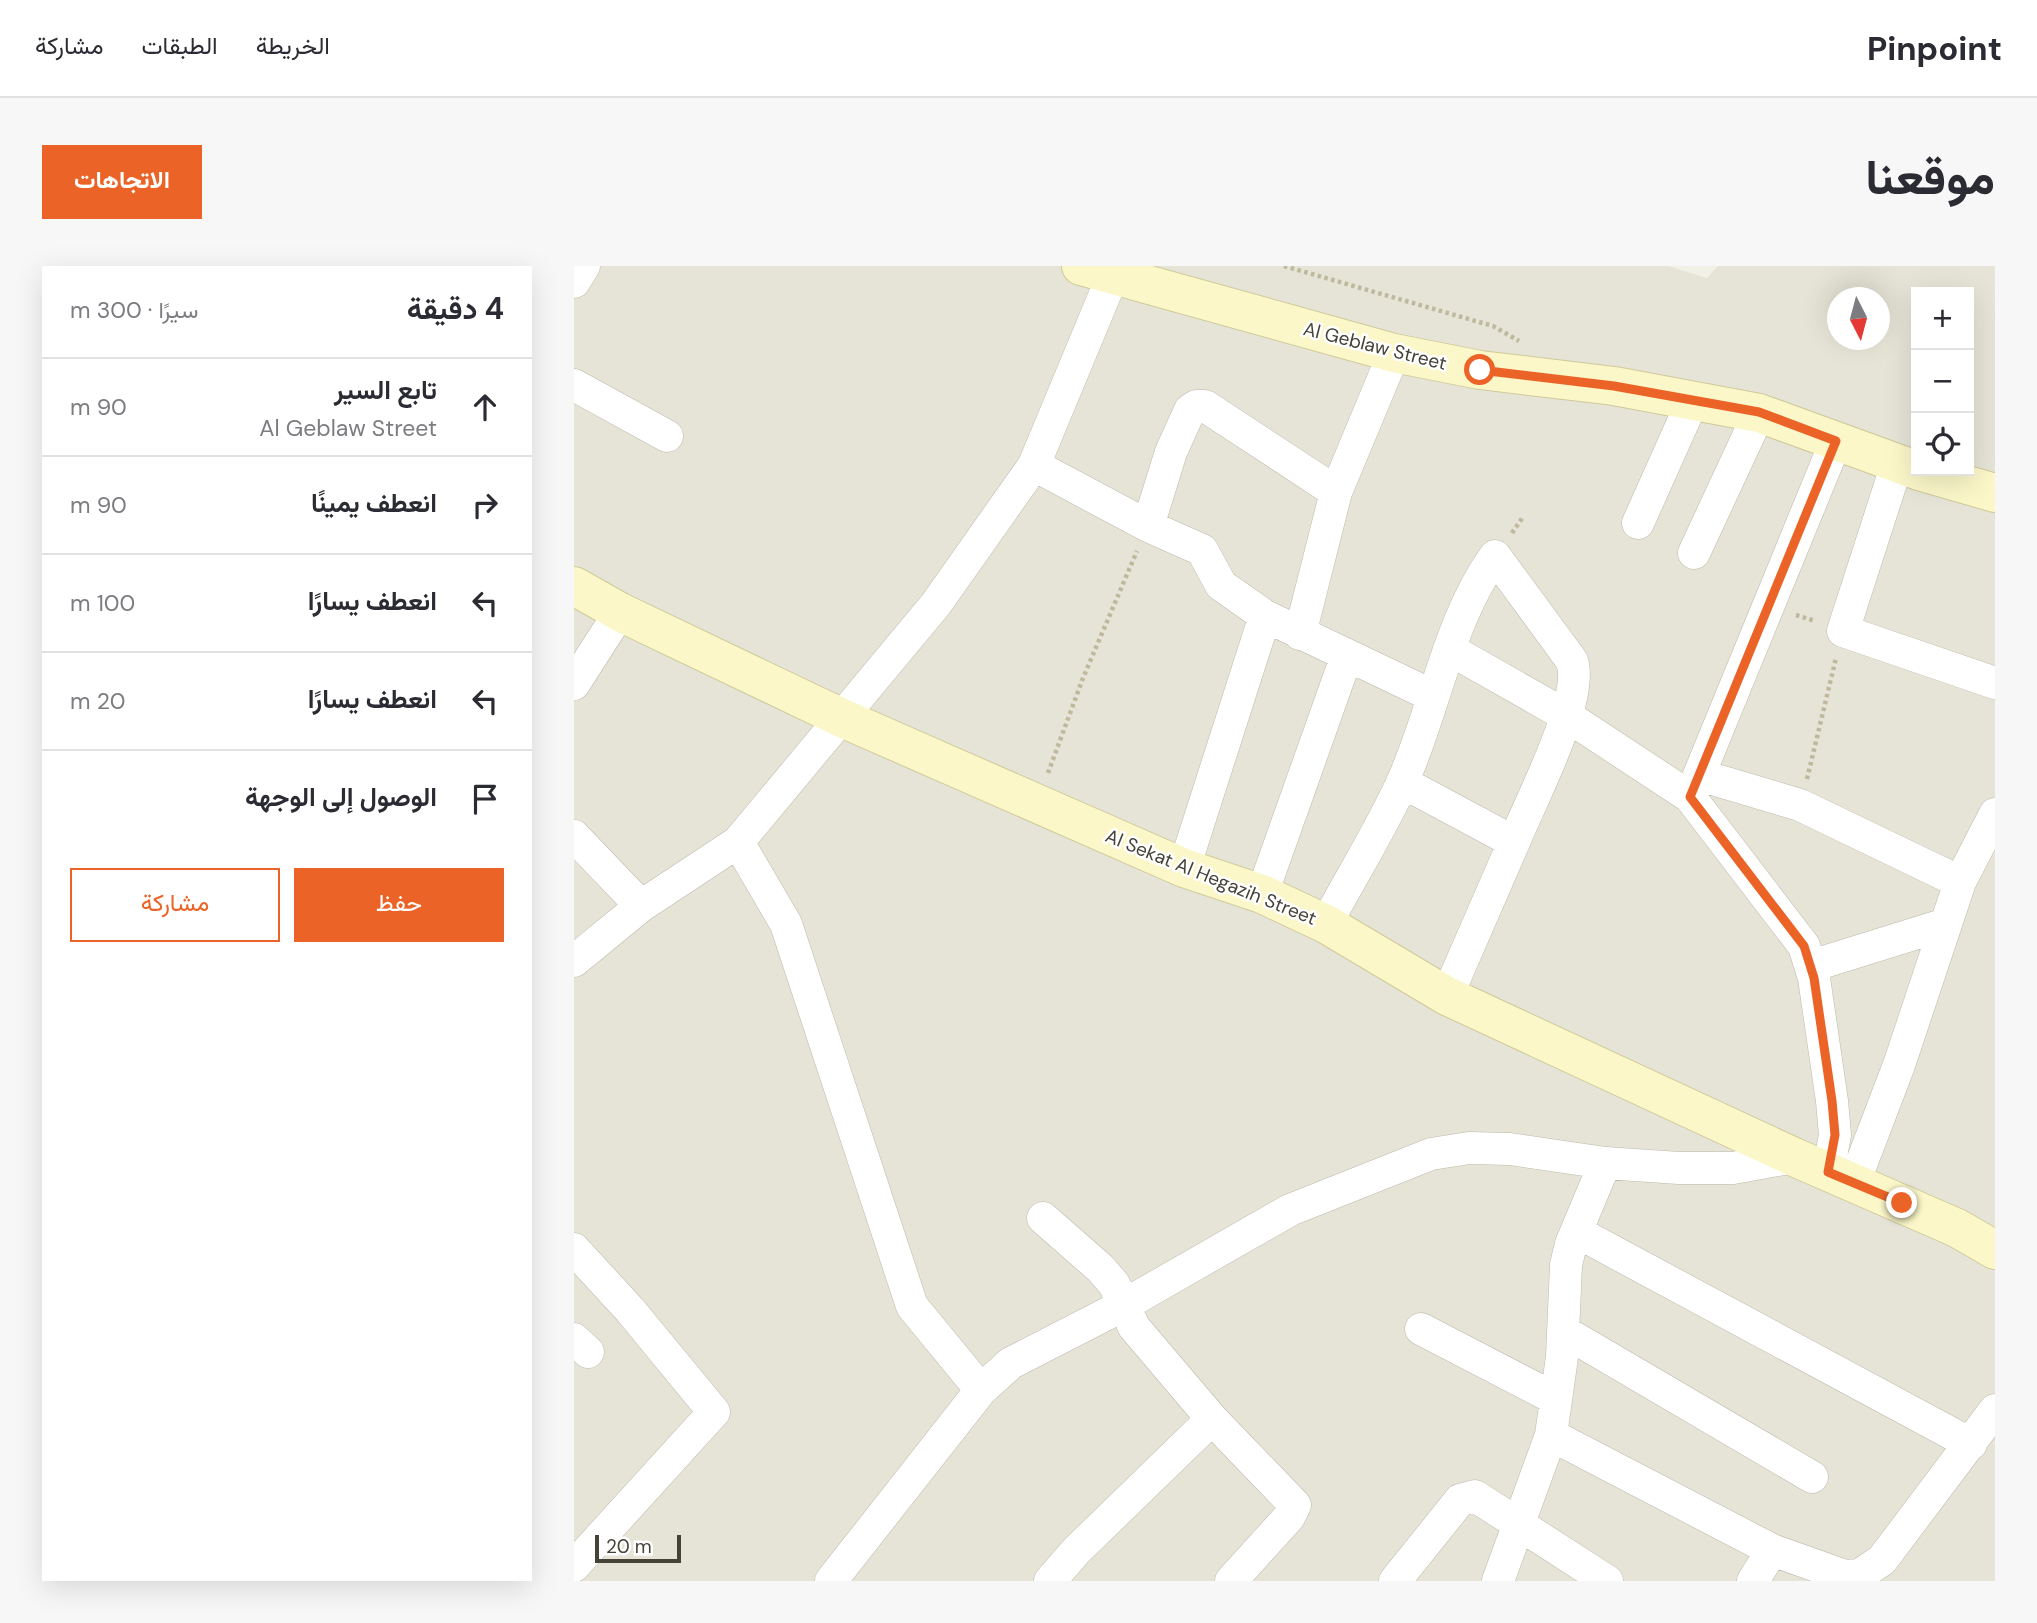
<!DOCTYPE html>
<html lang="ar">
<head>
<meta charset="utf-8">
<style>
	body { margin:0; font-family:"DM Sans",Vazirmatn,sans-serif; background:#f7f7f7; color:#2b2b33; direction:rtl }
	.controls { position:absolute; right:21px; top:21px; display:grid; overflow:hidden; border-radius:0px; box-shadow:0 7px 28px #0002 }
	.controls button { width:63px; height:63px; display:grid; place-items:center; padding:0; border:0; border-bottom:2px solid #e1e1e2; background:#fff; color:#2b2b33; font:35px sans-serif }
	.compass { position:absolute; left:1253px; top:21px; width:63px; height:63px; border-radius:50%; background:#fff; box-shadow:0 7px 28px #0002; rotate:174deg }
	.scale { position:absolute; left:21px; bottom:18px; width:86px; box-sizing:border-box; padding-left:7px; border:4px solid #454237; border-top:0; font-size:19px; line-height:24px; white-space:nowrap; color:#454237; -webkit-text-stroke:5px #fff; paint-order:stroke }
	.stop { position:absolute; width:21px; height:21px; margin:-16px; border:5px solid #eb6326; border-radius:50%; background:#fff }
	.stop.end { background:#eb6326; border-color:#fff; box-shadow:0 2px 7px #0008 }
	.list { margin:0; padding:0; list-style:none }
	h2 { display:flex; justify-content:space-between; align-items:center; height:91px; margin:0; padding:0 28px; font-size:30px }
	h2 small { font-size:23px; font-weight:400; color:#7c7c81 }
	.list li { display:grid; grid-template-columns:46px 1fr auto; gap:21px; align-items:center; box-sizing:border-box; height:98px; padding:0 28px; border-top:2px solid #e1e1e2 }
	.list b { display:block; font-size:26px; white-space:nowrap }
	.list p { margin:0; font-size:23px; white-space:nowrap; color:#7c7c81 }
	.list em { font-size:23px; font-style:normal; color:#7c7c81 }
	.actions { display:flex; gap:14px; padding:21px 28px }
	.actions a { flex:1; padding:16px 0; border:2px solid #eb6326; border-radius:0px; text-align:center; font-size:24px; color:#eb6326 }
	.actions .main { background:#eb6326; color:#fff }
	.icon { flex:none; width:38px; height:38px; fill:none; stroke:currentColor; stroke-width:2; stroke-linecap:round; stroke-linejoin:round }
	.map { position:relative; flex:none; width:1421px; height:1315px; overflow:hidden; direction:ltr; border-radius:0px }
	header { display:flex; align-items:center; gap:42px; box-sizing:border-box; height:98px; padding:0 35px; background:#fff; border-bottom:2px solid #e1e1e2 }
	header strong { font-size:33px }
	nav { display:flex; gap:38px; margin-inline-start:auto; font-size:24px }
	.intro { display:flex; align-items:center; justify-content:space-between; box-sizing:border-box; height:168px; padding:0 42px }
	h1 { margin:0; font-size:49px }
	.button { padding:18px 32px; border-radius:0px; background:#eb6326; color:#fff; font-size:24px; font-weight:700 }
	main { display:flex; gap:42px; padding:0 42px }
	aside { flex:1; background:#fff; border-radius:0px; box-shadow:0 7px 28px #0002 }
	.map>svg:first-child { display:block }
	.residential { fill:#e6e4d6; fill-rule:evenodd }
	.lines { fill:none; stroke-linecap:round; stroke-linejoin:round }
	.street-casing { stroke:#bdbaab; stroke-width:33 }
	.secondary-casing { stroke:#cfca9a; stroke-width:40 }
	.path { stroke:#beb89d; stroke-width:4.5; stroke-dasharray:3.5 3.5; stroke-linecap:butt }
	.street { stroke:#fff; stroke-width:32 }
	.secondary { stroke:#fbf7c9; stroke-width:38 }
	.route { stroke:#eb6326; stroke-width:9 }
	.labels { text-anchor:middle; dominant-baseline:central; stroke-width:5; stroke-linejoin:round; paint-order:stroke }
	.street-label { font-size:19px; fill:#454237; stroke:#fff }
</style>
</head>
<body>
<header>
<strong>Pinpoint</strong>
<nav><a>الخريطة</a><a>الطبقات</a><a>مشاركة</a></nav>
</header>
<div class="intro"><h1>موقعنا</h1><a class="button">الاتجاهات</a></div>
<main>
<div class="map">
<svg width="1421" height="1315" viewBox="0 0 1421 1315">
	<rect width="100%" height="100%" fill="#f2f1e7"/>
	<path class="residential" d="M 0,0 L 1094,0 L 1133,12 L 1144,0 L 1421,0 L 1421,1315 L 0,1315 ZM 1342,26 L 1395,26 L 1395,205 L 1342,205 ZM 1264,32 L 1306,32 L 1306,74 L 1264,74 Z"/>
	<g class="lines">
		<g class="street-casing">
			<path id="street" d="M 0,16 L 10,0
				M 0,119 L 93,170
				M 1323,198 L 1269,365 L 1421,417
				M 460,199 L 574,260 L 628,284 L 647,319 L 691,350 L 859,430
				M 1064,257 L 1119,134
				M 574,260 L 597,186 L 616,144 L 622,140 L 631,140 L 762,226
				M 1120,287 L 1185,147
				M 726,368 L 762,226 L 820,87
				M 875,383 L 993,450 L 1116,531 L 1230,680 L 1240,712 L 1258,835 L 1261,869 L 1254,906
				M 0,418 L 46,346
				M 1125,509 L 1226,539 L 1386,616
				M 1116,531 L 1262,175
				M 0,570 L 67,640
				M 164,576 L 212,658 L 338,1040 L 407,1124
				M 610,602 L 691,350
				M 688,628 L 773,389
				M 752,658 C 777,611 806,565 828,517 C 861,444 874,355 921,290 L 998,395 C 1011,433 956,536 940,576 L 828,516
				M 0,695 L 67,640 L 164,576 L 362,338 L 460,199 L 539,9
				M 1237,700 L 1372,658
				M 873,730 L 940,576
				M 1280,917 L 1325,799 L 1386,616 L 1421,548
				M 469,952 L 526,1002 L 540,1018 L 560,1061 L 638,1153 L 721,1239 L 715,1251 L 657,1315
				M 1003,966 L 1397,1178
				M 0,983 L 56,1044 L 140,1146 L 0,1300
				M 847,1063 L 982,1133
				M 989,1065 L 1238,1211
				M 0,1073 L 14,1086
				M 977,1169 L 1198,1284 L 1179,1315
				M 1198,1284 L 1271,1310 L 1286,1309 L 1308,1294 L 1421,1144
				M 257,1315 L 407,1124 L 437,1097 L 550,1039 L 716,944 L 857,888 L 895,882 L 936,883 L 1031,897 L 1105,902 L 1159,902 L 1220,891
				M 476,1315 L 502,1285 L 638,1153
				M 821,1315 L 886,1234 L 901,1230 L 1033,1315
				M 924,1315 L 977,1169 L 988,1091 L 992,999 L 997,978 L 1031,897"/>
		</g>
		<g class="secondary-casing">
			<path id="secondary" d="M 507,0 L 820,87 L 906,104 L 1040,120 L 1185,147 L 1342,204
				M 1345,205 L 1421,227
				M 0,320 L 46,346 L 268,452 L 610,602 L 688,628 L 752,658 L 873,730 L 1220,891 L 1383,962 L 1421,984"/>
		</g>
		<path class="path" d="M 710,0 L 919,60 L 945,75
			M 938,267 L 949,251
			M 1222,349 L 1241,355
			M 474,507 L 509,412 L 563,285
			M 1233,513 L 1262,392"/>
		<use href="#street" class="street"/>
		<use href="#secondary" class="secondary"/>
	</g>
	<g class="lines">
		<path class="route" d="M 906,104 L 1040,120 L 1185,146 L 1262,175 L 1116,531 L 1230,680 L 1240,712 L 1258,835 L 1261,869 L 1254,906 L 1328,937"/>
	</g>
	<g class="labels">
		<g class="street-label">
			<text transform="translate(801 80) rotate(14)">Al Geblaw Street</text>
			<text transform="translate(637 611) rotate(22)">Al Sekat Al Hegazih Street</text>
		</g>
	</g>
</svg>
<div class="controls">
<button>+</button>
<button>−</button>
<button><svg class="icon" aria-label="locate" viewBox="0 0 24 24"><circle cx="12" cy="12" r="6"/><path d="M12 2v4M12 18v4M2 12h4M18 12h4"/></svg></button>
</div>
<svg class="compass" viewBox="-18 -18 36 36"><path d="M0-13l5 13h-10z" fill="#e53935"/><path d="M0 13l5-13h-10z" fill="#7c7c81"/></svg>
<div class="scale">20 m</div>
<div class="stop" style="left:906px;top:104px"></div>
<div class="stop end" style="left:1328px;top:937px"></div>
</div>
<aside>
<h2>4 دقيقة<small>سيرًا · 300 m</small></h2>
<ul class="list">
<li><svg class="icon" aria-label="ahead" viewBox="0 0 24 24"><path d="M12 20V5M6 11l6-6 6 6"/></svg><div><b>تابع السير</b><p>Al Geblaw Street</p></div><em>90 m</em></li>
<li><svg class="icon" aria-label="right" viewBox="0 0 24 24"><path d="M7 20v-9h11M14 6l5 5-5 5"/></svg><div><b>انعطف يمينًا</b></div><em>90 m</em></li>
<li><svg class="icon" aria-label="left" viewBox="0 0 24 24"><path d="M17 20v-9H6M10 6l-5 5 5 5"/></svg><div><b>انعطف يسارًا</b></div><em>100 m</em></li>
<li><svg class="icon" aria-label="left" viewBox="0 0 24 24"><path d="M17 20v-9H6M10 6l-5 5 5 5"/></svg><div><b>انعطف يسارًا</b></div><em>20 m</em></li>
<li><svg class="icon" aria-label="arrive" viewBox="0 0 24 24"><path d="M6 21V4h12l-3 4 3 4H6"/></svg><div><b>الوصول إلى الوجهة</b></div></li>
</ul>
<div class="actions"><a class="main">حفظ</a><a>مشاركة</a></div>
</aside>
</main>
</body>
</html>
